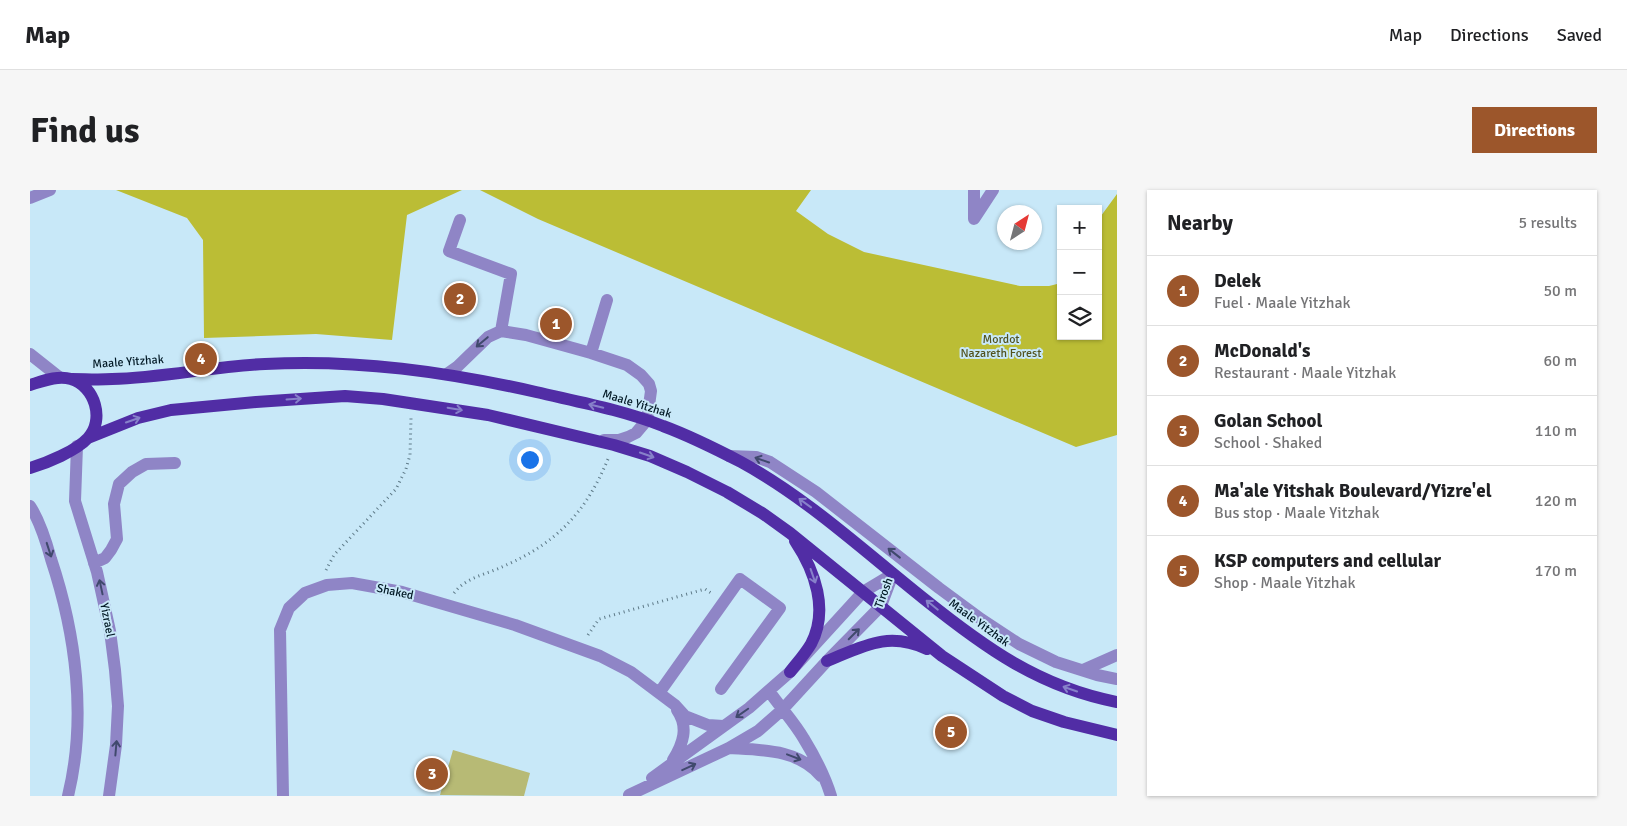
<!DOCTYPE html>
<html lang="en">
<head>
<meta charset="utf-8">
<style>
	body { margin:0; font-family:Signika,sans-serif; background:#f6f6f6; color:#202124 }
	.controls { position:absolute; right:15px; top:15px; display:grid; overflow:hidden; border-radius:0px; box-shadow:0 1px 4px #0004 }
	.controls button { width:45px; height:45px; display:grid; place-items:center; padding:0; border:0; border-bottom:1px solid #e0e0e0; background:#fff; color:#202124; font:25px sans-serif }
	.compass { position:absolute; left:967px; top:15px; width:45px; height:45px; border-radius:50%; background:#fff; box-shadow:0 1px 4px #0004; rotate:36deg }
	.you { position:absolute; left:499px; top:269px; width:18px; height:18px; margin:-12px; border:4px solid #fff; border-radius:50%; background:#1a73e8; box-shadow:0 0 0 8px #1a73e833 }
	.badge { display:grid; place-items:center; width:32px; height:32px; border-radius:50%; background:#9c562b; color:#fff; font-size:16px; font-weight:700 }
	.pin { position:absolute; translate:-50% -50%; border:2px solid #fff; box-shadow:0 1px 5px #0006 }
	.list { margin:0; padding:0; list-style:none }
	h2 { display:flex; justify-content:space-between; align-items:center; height:65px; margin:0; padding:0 20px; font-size:21px }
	h2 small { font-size:16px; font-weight:400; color:#757577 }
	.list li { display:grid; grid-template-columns:32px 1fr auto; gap:15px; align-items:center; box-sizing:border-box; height:70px; padding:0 20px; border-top:1px solid #e0e0e0 }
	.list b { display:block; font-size:19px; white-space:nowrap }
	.list p { margin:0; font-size:16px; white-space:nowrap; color:#757577 }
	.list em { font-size:16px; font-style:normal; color:#757577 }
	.icon { flex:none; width:28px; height:28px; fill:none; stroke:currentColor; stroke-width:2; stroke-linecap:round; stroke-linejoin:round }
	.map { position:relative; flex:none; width:1087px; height:606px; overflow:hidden; border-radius:0px }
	header { display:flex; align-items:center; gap:30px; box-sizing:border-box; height:70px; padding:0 25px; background:#fff; border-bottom:1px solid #e0e0e0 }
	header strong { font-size:24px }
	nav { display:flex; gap:28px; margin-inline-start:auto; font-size:18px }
	.intro { display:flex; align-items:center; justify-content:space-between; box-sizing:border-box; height:120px; padding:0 30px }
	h1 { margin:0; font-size:35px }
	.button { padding:12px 22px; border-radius:0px; background:#9c562b; color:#fff; font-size:18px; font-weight:700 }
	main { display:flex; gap:30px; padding:0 30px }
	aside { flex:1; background:#fff; border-radius:0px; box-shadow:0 1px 4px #0004 }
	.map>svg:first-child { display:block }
	.green { fill:#b7ba75 }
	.forest { fill:#bbbd35 }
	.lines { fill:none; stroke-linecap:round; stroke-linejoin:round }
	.path { stroke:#5e7a88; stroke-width:3; stroke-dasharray:1 4; stroke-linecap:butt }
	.minor { stroke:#8f85c6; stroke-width:12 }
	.major { stroke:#512da5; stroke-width:12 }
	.oneway { stroke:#40496d }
	.oneway2 { stroke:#8781ca }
	.labels { text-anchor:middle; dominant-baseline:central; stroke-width:4; stroke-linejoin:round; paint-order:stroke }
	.park-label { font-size:12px; fill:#52531f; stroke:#c8e8f8 }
	.street-label { font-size:12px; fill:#001824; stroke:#c8e8f8 }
</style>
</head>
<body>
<header>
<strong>Map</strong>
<nav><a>Map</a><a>Directions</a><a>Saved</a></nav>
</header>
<div class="intro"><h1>Find us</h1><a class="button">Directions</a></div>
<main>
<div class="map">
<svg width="1087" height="606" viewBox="0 0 1087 606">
	<rect width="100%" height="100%" fill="#c8e8f8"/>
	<path class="green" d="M 423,560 L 500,583 L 494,606 L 410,605 Z"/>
	<path class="forest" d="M 86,0 L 432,0 L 377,25 L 362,150 L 286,144 L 174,148 L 173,50 L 157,28 Z
		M 450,0 L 781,0 L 766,21 L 798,44 L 834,62 L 990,96 L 1019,96 L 1031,93 L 1031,146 L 1068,146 L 1068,30 L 1087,4 L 1087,245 L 1046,257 L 508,29 Z"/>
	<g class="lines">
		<path class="path" d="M 296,380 L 304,365 L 366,299 L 376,279 L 380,265 L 381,228
			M 424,403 C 436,387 458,384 474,376 C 527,353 556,322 578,269
			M 558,445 L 569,429 L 675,399 L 681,403"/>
		<path class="minor" d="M 944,0 L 944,29 L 963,0
			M 0,8 L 20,0
			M 430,30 L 419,61 L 481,84 L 471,141
			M 561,163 L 577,110
			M 0,164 L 29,187
			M 417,184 L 427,177 L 458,147 L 471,141 L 496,145 L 561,163 L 597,175 L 611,185 L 619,194 L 621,201 L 617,230 L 606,243 L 598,247 L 589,250 L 574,250
			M 47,256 L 45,311 L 67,382 L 80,441 L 85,480 L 88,516 L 86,555 L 79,606
			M 699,266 L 726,267 L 740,272 L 786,302 L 909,398 L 951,429 L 989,454 L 1026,472 L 1067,485 L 1087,489
			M 0,316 C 10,331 16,351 21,369 C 46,444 57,528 38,606
			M 64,373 L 75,368 L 81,360 L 87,349 L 84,314 L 89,294 L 102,282 L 116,274 L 145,273
			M 1053,480 L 1087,465
			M 739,501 C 750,517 765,533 774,549 C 785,567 795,586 801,606
			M 629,503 L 710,389 L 750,418 L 691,499
			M 699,558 C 732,560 768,559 791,586
			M 643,570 C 653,554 659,537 647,520
			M 622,588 L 719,518 L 760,482 L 833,402 L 863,384
			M 599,605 L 699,558 L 728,541 L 752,520 L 797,471 L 851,416 L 863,384
			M 253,606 L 250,440 L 259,418 L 275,403 L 297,395 L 322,393 L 372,402 L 485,435 L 570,466 L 601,482 L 645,515 L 655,526 L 678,535 L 693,536"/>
		<path class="major" d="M 42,189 C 55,189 68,190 82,189 C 133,188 184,176 235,174 C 327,169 417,182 506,202 C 549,212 593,220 633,236 C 660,246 686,259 711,272 C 777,308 834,361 893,408 C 954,457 1009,497 1087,512
			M 0,195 C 13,191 28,185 41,189 C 65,196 75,230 58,248 C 46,261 17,273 0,278
			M 58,248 L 108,228 L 141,220 L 226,212 L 315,206 L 353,209 L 458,225 L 584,255 L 620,266 L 657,282 L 697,302 L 732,323 L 760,343 L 912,466 L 973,506 L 1002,521 L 1034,532 L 1087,545
			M 797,471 C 834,456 858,441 897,459
			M 760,482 C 767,473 775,464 781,454 C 799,420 785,381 765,351"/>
	</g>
	<defs><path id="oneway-shaft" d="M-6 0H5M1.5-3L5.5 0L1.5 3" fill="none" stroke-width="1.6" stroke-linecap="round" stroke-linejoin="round" transform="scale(1.25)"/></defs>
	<g class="oneway">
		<use href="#oneway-shaft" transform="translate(452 152) rotate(140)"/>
		<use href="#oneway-shaft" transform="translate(732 270) rotate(-161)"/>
		<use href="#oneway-shaft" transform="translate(19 360) rotate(72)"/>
		<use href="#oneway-shaft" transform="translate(864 363) rotate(-142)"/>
		<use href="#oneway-shaft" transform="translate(71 397) rotate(-102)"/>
		<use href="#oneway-shaft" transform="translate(824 444) rotate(-45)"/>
		<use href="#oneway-shaft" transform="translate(712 523) rotate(145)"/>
		<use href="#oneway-shaft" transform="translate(86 558) rotate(-85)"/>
		<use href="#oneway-shaft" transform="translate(764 567) rotate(21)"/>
		<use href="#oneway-shaft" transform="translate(659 577) rotate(-25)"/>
	</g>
	<g class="oneway2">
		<use href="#oneway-shaft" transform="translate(264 209) rotate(-4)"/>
		<use href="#oneway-shaft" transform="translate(566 216) rotate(-166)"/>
		<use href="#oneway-shaft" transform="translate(425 219) rotate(10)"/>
		<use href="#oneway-shaft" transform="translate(103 230) rotate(-19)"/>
		<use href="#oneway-shaft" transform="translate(617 265) rotate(19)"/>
		<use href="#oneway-shaft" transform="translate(775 313) rotate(-144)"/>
		<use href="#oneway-shaft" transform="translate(783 386) rotate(71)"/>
		<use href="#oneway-shaft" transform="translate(902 415) rotate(-141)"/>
		<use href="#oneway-shaft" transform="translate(1040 499) rotate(-161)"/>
	</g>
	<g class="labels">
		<g class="park-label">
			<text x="971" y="149">Mordot<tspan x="971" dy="14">Nazareth Forest</tspan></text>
		</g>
		<g class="street-label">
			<text transform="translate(98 172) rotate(-4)">Maale Yitzhak</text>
			<text transform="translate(607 214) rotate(17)">Maale Yitzhak</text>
			<text transform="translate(365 402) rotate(12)">Shaked</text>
			<text transform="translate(854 403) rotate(-69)">Tirosh</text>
			<text transform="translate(77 430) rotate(79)">Yizrael</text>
			<text transform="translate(949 433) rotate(36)">Maale Yitzhak</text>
		</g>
	</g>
</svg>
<div class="controls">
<button>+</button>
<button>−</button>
<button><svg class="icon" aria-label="layers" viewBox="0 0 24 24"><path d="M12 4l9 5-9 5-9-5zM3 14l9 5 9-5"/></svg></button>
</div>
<svg class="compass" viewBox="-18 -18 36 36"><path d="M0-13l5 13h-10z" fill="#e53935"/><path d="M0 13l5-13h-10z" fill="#757577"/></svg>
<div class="you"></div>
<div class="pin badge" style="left:526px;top:134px">1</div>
<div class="pin badge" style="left:430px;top:109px">2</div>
<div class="pin badge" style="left:402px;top:584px">3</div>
<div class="pin badge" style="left:171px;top:169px">4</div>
<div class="pin badge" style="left:921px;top:542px">5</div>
</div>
<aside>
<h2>Nearby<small>5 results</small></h2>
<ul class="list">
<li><span class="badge">1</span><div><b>Delek</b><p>Fuel · Maale Yitzhak</p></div><em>50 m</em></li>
<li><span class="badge">2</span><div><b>McDonald's</b><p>Restaurant · Maale Yitzhak</p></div><em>60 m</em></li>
<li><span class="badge">3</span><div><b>Golan School</b><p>School · Shaked</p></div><em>110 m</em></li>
<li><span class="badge">4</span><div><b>Ma'ale Yitshak Boulevard/Yizre'el</b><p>Bus stop · Maale Yitzhak</p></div><em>120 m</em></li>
<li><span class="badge">5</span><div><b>KSP computers and cellular</b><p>Shop · Maale Yitzhak</p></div><em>170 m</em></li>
</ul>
</aside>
</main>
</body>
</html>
